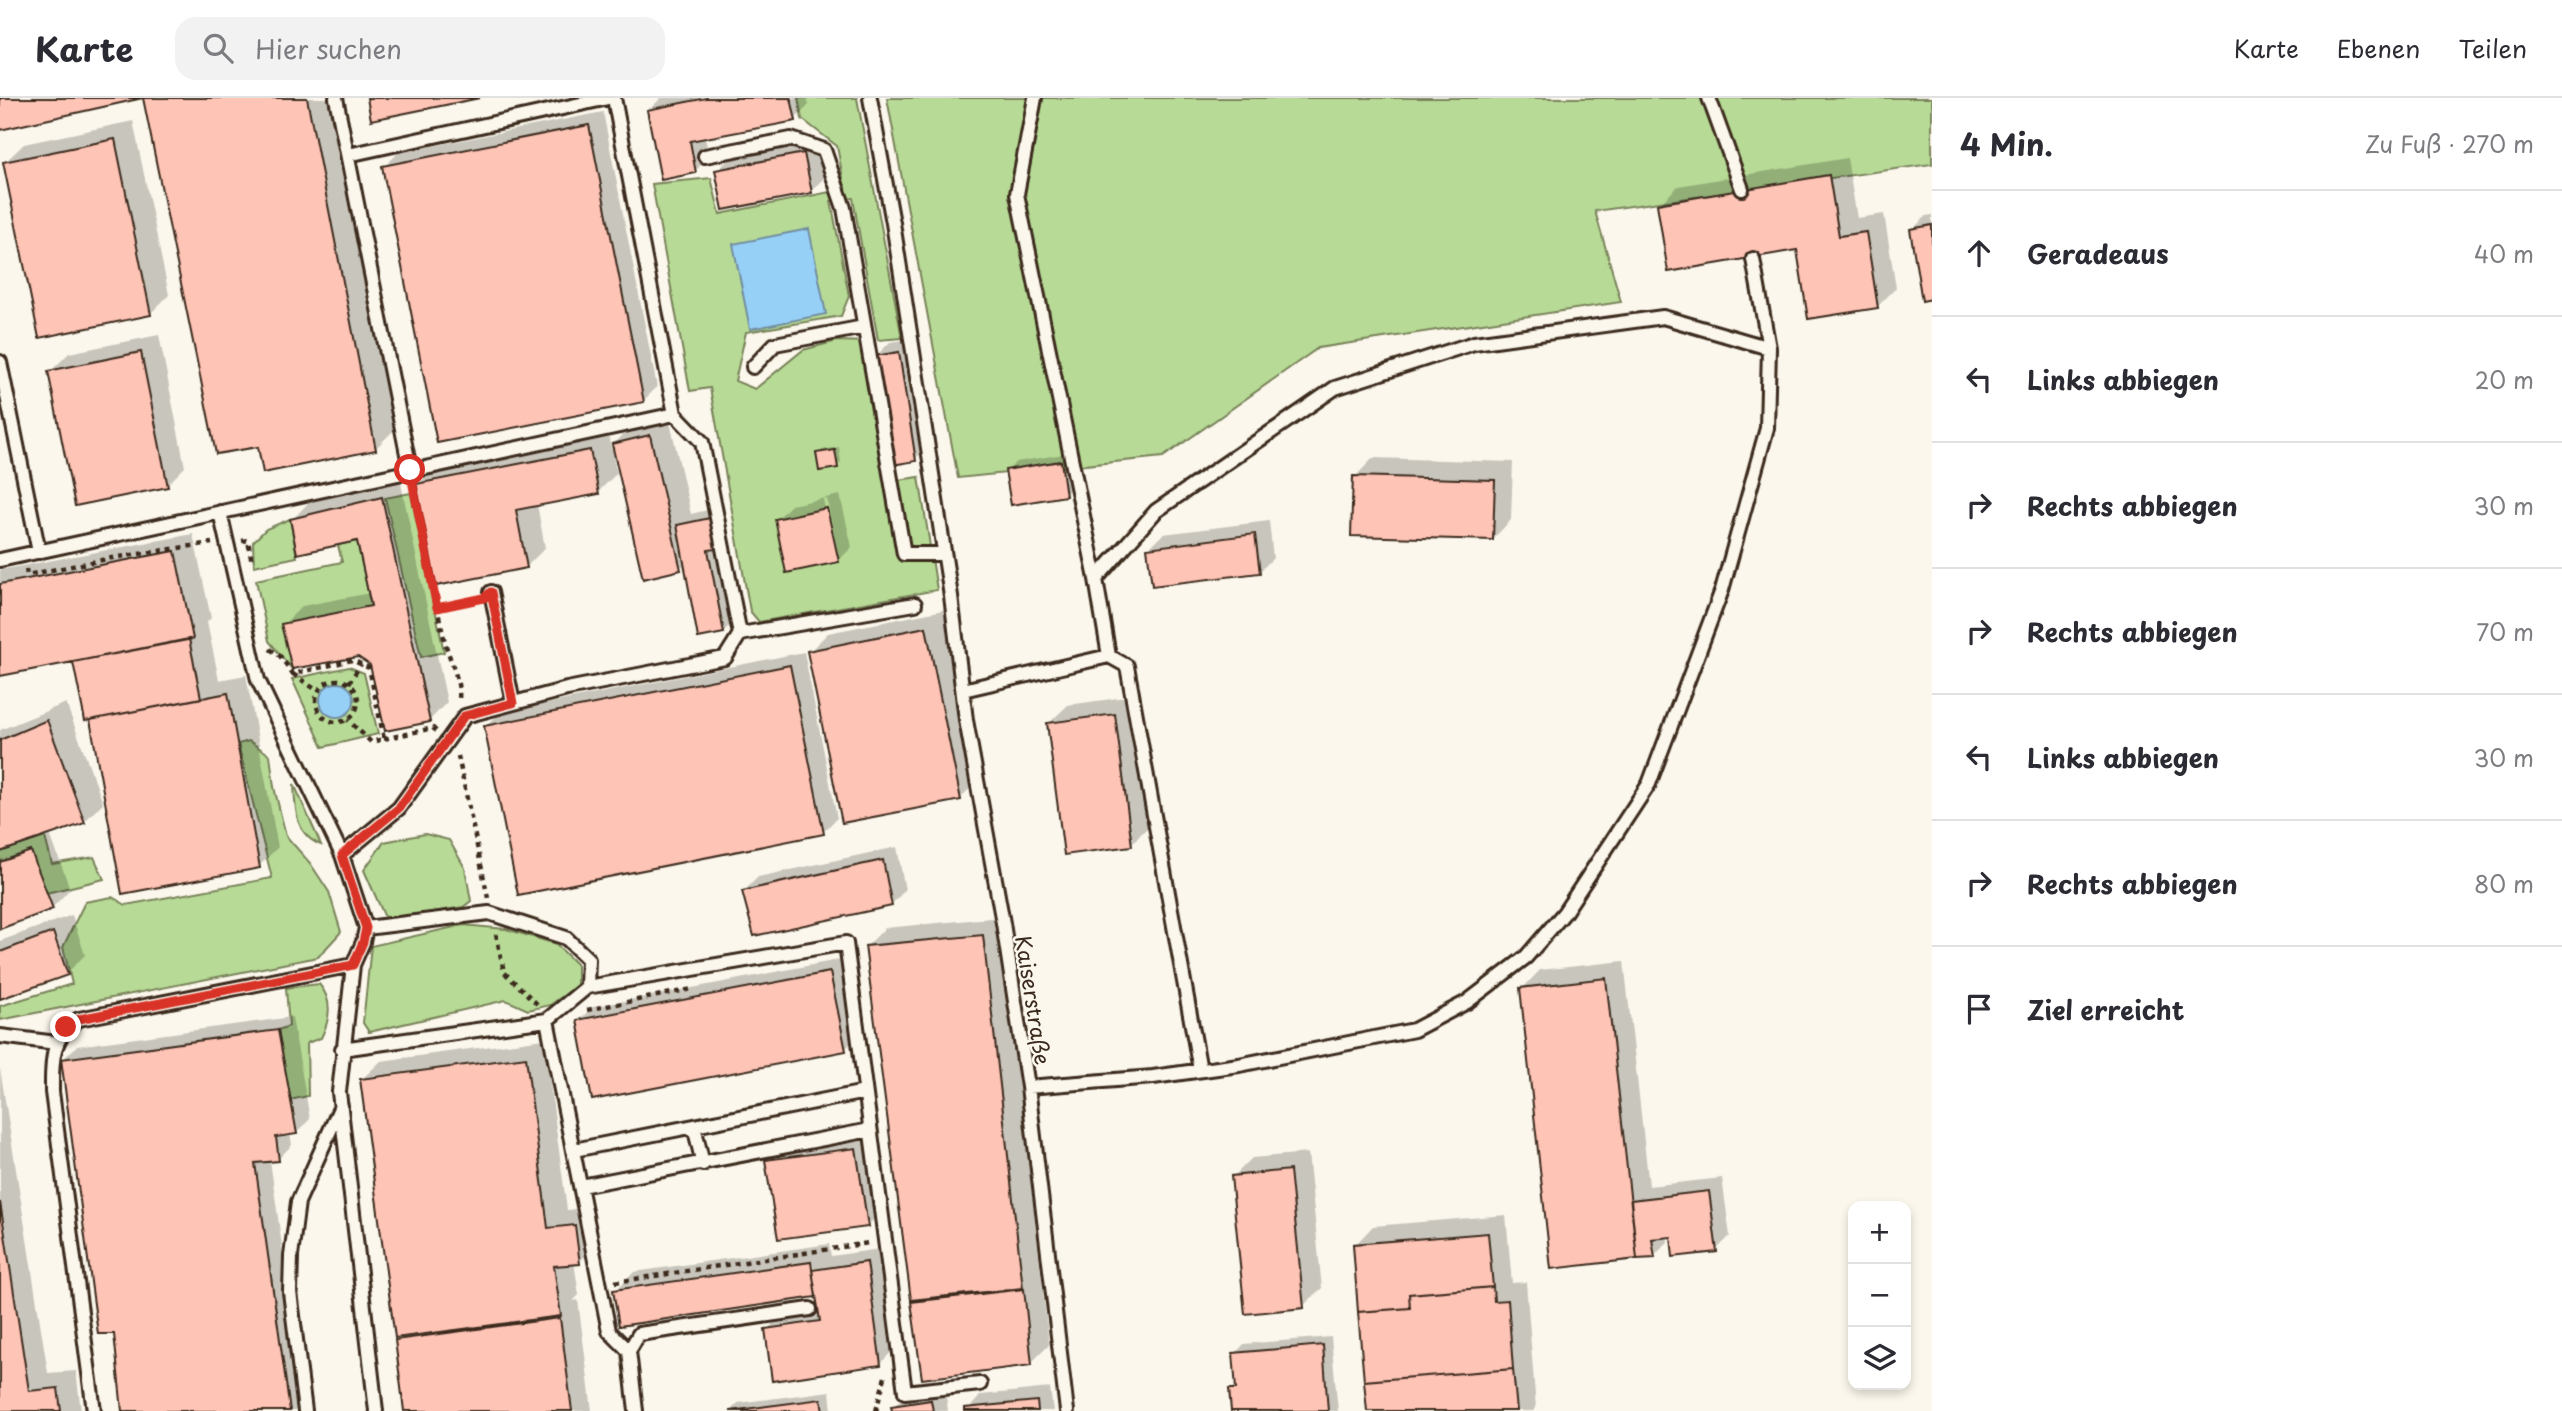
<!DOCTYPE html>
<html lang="de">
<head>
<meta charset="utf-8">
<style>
	body { margin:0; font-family:"Playpen Sans",sans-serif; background:#f2f2f3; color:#2b2b33 }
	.controls { position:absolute; right:21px; bottom:21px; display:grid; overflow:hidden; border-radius:14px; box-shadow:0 4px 10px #0003 }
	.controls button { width:63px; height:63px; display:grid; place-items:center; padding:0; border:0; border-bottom:2px solid #e1e1e2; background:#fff; color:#2b2b33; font:35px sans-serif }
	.stop { position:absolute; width:21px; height:21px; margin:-16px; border:5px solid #d93025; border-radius:50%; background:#fff }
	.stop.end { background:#d93025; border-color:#fff; box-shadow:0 2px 7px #0008 }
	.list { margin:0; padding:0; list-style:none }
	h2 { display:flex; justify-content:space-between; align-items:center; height:91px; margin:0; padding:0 28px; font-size:30px }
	h2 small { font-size:23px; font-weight:400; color:#7c7c81 }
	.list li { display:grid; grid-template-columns:46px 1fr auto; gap:21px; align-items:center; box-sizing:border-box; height:126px; padding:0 28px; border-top:2px solid #e1e1e2 }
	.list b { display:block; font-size:26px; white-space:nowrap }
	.list em { font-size:23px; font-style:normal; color:#7c7c81 }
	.icon { flex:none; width:38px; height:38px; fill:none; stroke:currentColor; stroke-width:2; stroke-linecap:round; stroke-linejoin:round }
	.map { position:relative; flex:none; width:1932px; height:1313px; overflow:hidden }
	header { display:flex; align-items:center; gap:42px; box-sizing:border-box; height:98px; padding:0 35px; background:#fff; border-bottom:2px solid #e1e1e2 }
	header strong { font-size:33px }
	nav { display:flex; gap:38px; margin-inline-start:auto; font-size:24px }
	.search { width:490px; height:63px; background:#f2f2f3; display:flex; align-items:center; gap:18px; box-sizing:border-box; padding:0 24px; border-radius:21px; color:#7c7c81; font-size:26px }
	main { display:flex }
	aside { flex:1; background:#fff }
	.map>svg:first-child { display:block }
	.green { fill:#b7db96; stroke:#79825a; stroke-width:2 }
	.water { fill:#97d0f7; stroke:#728ea0; stroke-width:2 }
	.shadow { fill:#0003; fill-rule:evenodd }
	.building { fill:#fec4b6; stroke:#3b2a1e; stroke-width:2 }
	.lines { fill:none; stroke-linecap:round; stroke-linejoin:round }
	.service-casing { stroke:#3b2a1e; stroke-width:18 }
	.path { stroke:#3b2a1e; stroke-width:4.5; stroke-dasharray:5 5; stroke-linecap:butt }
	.service { stroke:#fbf7ec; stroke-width:12 }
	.route { stroke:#d93025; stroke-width:9 }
	.labels { text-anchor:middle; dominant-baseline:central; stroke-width:5; stroke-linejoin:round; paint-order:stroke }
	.street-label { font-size:21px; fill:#3b2a1e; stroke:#fbf7ec }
</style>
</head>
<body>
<header>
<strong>Karte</strong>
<div class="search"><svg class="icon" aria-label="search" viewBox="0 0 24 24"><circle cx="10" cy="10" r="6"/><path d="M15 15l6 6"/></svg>Hier suchen</div>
<nav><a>Karte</a><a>Ebenen</a><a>Teilen</a></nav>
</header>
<main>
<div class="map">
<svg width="1932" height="1313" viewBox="0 0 1932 1313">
	<rect width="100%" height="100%" fill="#fbf7ec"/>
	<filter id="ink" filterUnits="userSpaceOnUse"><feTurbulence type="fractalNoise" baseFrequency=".0143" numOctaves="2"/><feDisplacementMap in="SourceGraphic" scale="14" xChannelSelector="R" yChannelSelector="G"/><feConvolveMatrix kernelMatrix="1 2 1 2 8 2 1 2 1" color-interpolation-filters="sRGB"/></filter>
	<g filter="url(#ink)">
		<path class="green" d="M 798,0 L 857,0 L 902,240 L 878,242 L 853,100 L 831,103 L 849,198 L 841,218 L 746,234 L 735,283 L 755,291 L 803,252 L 837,243 L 868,244 L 891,383 L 919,379 L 937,492 L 759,524 L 750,513 L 710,290 L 690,293 L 652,86 L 711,80 L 720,116 L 845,91 L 837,48 L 802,21 Z
			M 887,0 L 1932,0 L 1932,66 L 1595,113 L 1621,204 L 1318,250 L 1163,359 L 958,380 Z
			M 411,395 L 444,554 L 421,559 L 385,400 Z
			M 290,421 L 297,459 L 254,468 L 253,444 L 266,431 Z
			M 357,443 L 371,508 L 292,571 L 269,543 L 256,482 L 342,464 L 338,447 Z
			M 349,569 L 364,575 L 378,636 L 323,649 L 292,581 Z
			M 249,643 L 270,657 L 274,689 L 286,738 L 310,765 L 329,794 L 341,834 L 318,859 L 0,922 L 0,908 L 72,886 L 63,849 L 85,804 L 112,799 L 126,807 L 272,780 L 238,646 Z
			M 294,686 L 321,747 C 295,737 295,711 294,686 Z
			M 425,736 L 449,742 L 465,770 L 471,803 L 463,809 L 386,822 L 364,772 L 384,744 Z
			M 45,739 L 52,766 L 94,759 L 104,781 L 46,795 L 31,753 L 0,764 L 0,754 Z
			M 463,827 L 506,831 L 556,846 L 577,867 L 577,888 L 550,907 L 528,912 L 506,902 L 369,934 L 363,925 L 371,848 Z
			M 319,886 C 333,902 330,922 321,940 L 307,945 L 308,998 L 290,1002 L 278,932 L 289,928 L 286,890 Z"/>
		<path class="water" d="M 809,131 L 826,216 L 750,231 L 733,146 Z
			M320 602a17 17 0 1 1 34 0a17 17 0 1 1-34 0Z"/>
		<path class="shadow" d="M 145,0 L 328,0 L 394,332 L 375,351 L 259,347 Z
			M 661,0 L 807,0 L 809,7 L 795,21 L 705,39 L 709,59 L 695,73 L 649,12 Z
			M 603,14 L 657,289 L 643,303 L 384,69 L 398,55 Z
			M 133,23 L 169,197 L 150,216 L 5,64 L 24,46 Z
			M 818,42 L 825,79 L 811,93 L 717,73 L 731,59 Z
			M 1847,60 L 1857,120 L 1884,116 L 1896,190 L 1877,209 L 1799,150 L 1659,107 L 1678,88 Z
			M 1932,117 L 1932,199 L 1912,132 L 1926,118 Z
			M 159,237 L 185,369 L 167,387 L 50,274 L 69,255 Z
			M 912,241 L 929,347 L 915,361 L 876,258 L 890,244 Z
			M 0,277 L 7,310 L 0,316 Z
			M 669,320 L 691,416 L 724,408 L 729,436 L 722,442 L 737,520 L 723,534 L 685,465 L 680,470 L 617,363 L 614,363 L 617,375 L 598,394 L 537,406 L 545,450 L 527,468 L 418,386 L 437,368 L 608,334 L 611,349 L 632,328 Z
			M 839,349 L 841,364 L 837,368 L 818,356 L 822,352 Z
			M 1069,355 L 1074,387 L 1065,396 L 1007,373 L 1016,364 Z
			M 1373,360 L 1513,364 L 1511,422 L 1493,441 L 1355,379 Z
			M 400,381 L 447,604 L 429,623 L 371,566 L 358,557 L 283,527 L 302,508 L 370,495 L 358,441 L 292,422 L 310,403 Z
			M 840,397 L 852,449 L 838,463 L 777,421 L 791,407 ZM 823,401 L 827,401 L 838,455 L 835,455 Z
			M 1269,423 L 1273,460 L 1259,474 L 1149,450 L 1163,436 Z
			M 193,436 L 211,520 L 207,524 L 219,582 L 246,577 L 278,749 L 259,768 L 91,620 L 75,562 L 0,576 L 0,472 Z
			M 944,512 L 979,682 L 960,700 L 809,554 L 828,535 Z
			M 804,554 L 837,720 L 823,734 L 486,628 L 500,615 Z
			M 1133,598 L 1150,727 L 1131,746 L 1049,625 L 1068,607 Z
			M 66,605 L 103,705 L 84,724 L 50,736 L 70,791 L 52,810 L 0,829 L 0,632 Z
			M 897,749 L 905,792 L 892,806 L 744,793 L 758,779 Z
			M 72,817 L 85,857 L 67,875 L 0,899 L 0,843 Z
			M 1001,819 L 1049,1247 L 1031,1265 L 913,1204 L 918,1199 L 867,848 L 885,830 Z
			M 843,861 L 859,937 L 845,951 L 579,922 L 593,909 Z
			M 1624,863 L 1649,1088 L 1722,1080 L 1730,1138 L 1716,1152 L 1672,1137 L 1667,1137 L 1668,1144 L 1654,1158 L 1552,1169 L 1522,891 L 1540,872 Z
			M 292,919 L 310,1021 L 296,1035 L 290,1035 L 292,1047 L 278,1061 L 270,1062 L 305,1313 L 124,1313 L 116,1234 L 63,961 L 77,948 Z
			M 544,941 L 567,1112 L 593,1109 L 598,1145 L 579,1164 L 574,1164 L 579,1197 L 573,1203 L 578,1202 L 592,1313 L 406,1313 L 397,1243 L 402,1237 L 362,981 L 381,963 Z
			M 0,970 L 48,1275 L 76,1273 L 81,1313 L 0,1313 Z
			M 870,1037 L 881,1114 L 867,1128 L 767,1063 L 781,1049 Z
			M 1308,1055 L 1322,1190 L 1303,1208 L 1233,1079 L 1252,1060 Z
			M 1506,1117 L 1512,1185 L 1526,1184 L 1536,1310 L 1533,1313 L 1368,1313 L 1355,1147 L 1373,1128 Z
			M 829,1146 L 831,1158 L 880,1151 L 894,1251 L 881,1265 L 767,1232 L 780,1218 L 820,1212 L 817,1195 L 815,1198 L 615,1193 L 634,1174 ZM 810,1167 L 813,1167 L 816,1184 L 812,1184 Z
			M 1331,1239 L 1338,1313 L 1233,1313 L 1231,1292 L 1238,1285 L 1235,1256 L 1244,1246 Z
			M 945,1289 L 948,1313 L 894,1313 L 893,1309 L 907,1295 Z
			M 1050,1290 L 1053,1313 L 967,1313 L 981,1297 Z
			M 830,1293 L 832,1313 L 730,1313 L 738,1305 Z"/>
		<path class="building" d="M 0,0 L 307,0 L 376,352 L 263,375 L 258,349 L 216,356 L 143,0 L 0,32 Z
			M 367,0 L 480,0 L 371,22 Z
			M 706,0 L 791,0 L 796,23 L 690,43 L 696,75 L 661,82 L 647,12 Z
			M 589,27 L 644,304 L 437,345 L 382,68 Z
			M 115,41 L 151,217 L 39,240 L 3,64 Z
			M 804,55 L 812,95 L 723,112 L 715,72 Z
			M 1829,77 L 1839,138 L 1866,134 L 1878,210 L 1808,221 L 1797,152 L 1668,174 L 1657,106 Z
			M 1932,127 L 1932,201 L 1922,203 L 1910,131 Z
			M 141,254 L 168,389 L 75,408 L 48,273 Z
			M 899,254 L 916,363 L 892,367 L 874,258 Z
			M 650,337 L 681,472 L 643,481 L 612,346 Z
			M 590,352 L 599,396 L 516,412 L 527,470 L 436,488 L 416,386 Z
			M 835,352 L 838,370 L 819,373 L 816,355 Z
			M 1061,363 L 1066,398 L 1011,407 L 1005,372 Z
			M 1353,378 L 1495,382 L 1493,442 L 1351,438 Z
			M 382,399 L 430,624 L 385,633 L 370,567 L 358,559 L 292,571 L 281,526 L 371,508 L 357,443 L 297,456 L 290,421 Z
			M 827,410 L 839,464 L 786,475 L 775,421 Z
			M 710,420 L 716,451 L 708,452 L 724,535 L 698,540 L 677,427 Z
			M 1255,436 L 1260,475 L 1152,488 L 1147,450 Z
			M 175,453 L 193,541 L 0,578 L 0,486 Z
			M 926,529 L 961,702 L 842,725 L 807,553 Z
			M 189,541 L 201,600 L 85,623 L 73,564 Z
			M 790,567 L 824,736 L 518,797 L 484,628 Z
			M 228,595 L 260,770 L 122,796 L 90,622 Z
			M 1115,616 L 1132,748 L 1064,757 L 1047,625 Z
			M 47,622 L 85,725 L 0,754 L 0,642 Z
			M 31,753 L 53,811 L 0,831 L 0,764 Z
			M 883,762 L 892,808 L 754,838 L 742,793 Z
			M 53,834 L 68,877 L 0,901 L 0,854 Z
			M 983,837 L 1023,1190 L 911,1202 L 865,848 Z
			M 830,874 L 846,953 L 592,1002 L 577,922 Z
			M 1606,880 L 1637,1161 L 1551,1171 L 1520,890 Z
			M 278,932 L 297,1036 L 276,1039 L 279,1063 L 255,1065 L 290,1313 L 122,1313 L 114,1236 L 98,1236 L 61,961 Z
			M 526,959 L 548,1130 L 575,1127 L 580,1166 L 554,1168 L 561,1218 L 395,1240 L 360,981 Z
			M 856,1050 L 868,1129 L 778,1141 L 765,1062 Z
			M 1290,1072 L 1304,1210 L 1245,1216 L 1231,1078 Z
			M 1709,1093 L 1717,1154 L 1673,1159 L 1671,1139 L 1652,1141 L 1655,1160 L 1637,1161 L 1631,1102 Z
			M 0,1104 L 29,1293 L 58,1290 L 61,1313 L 0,1313 Z
			M 1488,1135 L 1493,1189 L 1409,1196 L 1410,1210 L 1358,1214 L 1353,1146 Z
			M 811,1164 L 816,1199 L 619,1228 L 613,1192 Z
			M 867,1164 L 881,1267 L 772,1283 L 765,1231 L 820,1223 L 812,1172 Z
			M 1493,1189 L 1494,1203 L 1508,1202 L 1513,1271 L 1364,1283 L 1358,1214 L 1410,1210 L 1409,1196 Z
			M 1024,1191 L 1032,1267 L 922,1281 L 911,1204 Z
			M 560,1220 L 572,1313 L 404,1313 L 395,1242 Z
			M 1323,1247 L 1328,1313 L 1231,1313 L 1229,1291 L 1236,1291 L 1233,1255 Z
			M 1513,1271 L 1517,1313 L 1367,1313 L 1364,1283 Z
			M 821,1301 L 823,1313 L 730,1313 Z
			M 931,1302 L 933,1313 L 892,1313 L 891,1308 Z
			M 1037,1303 L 1038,1313 L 965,1313 L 965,1310 Z"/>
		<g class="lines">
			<g class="service-casing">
				<path id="service" d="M 336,0 L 410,371
					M 614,0 L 675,316 L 702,344 L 740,536 L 915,506
					M 870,0 L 893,125 L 951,498 L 966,622 L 1003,825 L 1028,989 L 1067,1313
					M 1035,0 L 1017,96 L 1096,481
					M 1709,0 L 1742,91
					M 348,57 L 608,0
					M 705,58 L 791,41 L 824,52 L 844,110 L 904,456 L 944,456
					M 0,264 L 39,454
					M 753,269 L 775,246 L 864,229
					M 220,414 L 258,582 L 342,757 L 366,830 L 363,844 L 353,867 L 339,994 L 376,1313
					M 0,462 L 675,316
					M 491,494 L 513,605
					M 1109,558 L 1127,568 L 1200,972
					M 963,592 L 1109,558 L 1096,481 L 1156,413 L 1335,290 L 1474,245 L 1663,219 L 1769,250
					M 342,757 L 399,710 L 465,618 L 567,591 L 725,560 L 740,536
					M 366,830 L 489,815 L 566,840 L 588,861 L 587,889 L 846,845 L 905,1294 L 980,1286
					M 547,922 L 609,1233 L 629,1253
					M 0,938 L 57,945
					M 342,951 L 547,922 L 587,889
					M 1028,989 L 1153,979 L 1239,967 L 1414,932 L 1467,904 L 1526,859 L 1564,815 L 1649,686 L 1722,492 L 1767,330 L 1769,250 L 1753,161
					M 694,1028 L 703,1066
					M 574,1052 L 865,994
					M 581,1088 L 870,1032
					M 94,1313 L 52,994 C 52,964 50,939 79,921 L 353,867
					M 305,1313 L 290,1194 L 291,1158 L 298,1104 L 341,1008
					M 636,1313 L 629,1253 L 639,1236 L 810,1211"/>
			</g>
			<path class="path" d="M 414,390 C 423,440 432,490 444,540 C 448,559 461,582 459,602
				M 242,443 L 248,442 L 252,465
				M 26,471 L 27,477 L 112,460 L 212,445
				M 437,510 L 478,501
				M 270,551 L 280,558 L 293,576 L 352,562 L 369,570 L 384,641 L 371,644 L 348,622
				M 293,576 L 318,593
				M316 603a21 21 0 1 1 42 0a21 21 0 1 1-42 0Z
				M 349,585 L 361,566
				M 384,641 L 433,630 L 436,633
				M 458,658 L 488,800
				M 496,836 L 504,874 L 537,906
				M 587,912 L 692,891
				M 615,1184 L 869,1145
				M 876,1313 L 885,1279"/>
			<use href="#service" class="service"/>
		</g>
	</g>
	<g class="lines" filter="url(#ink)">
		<path class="route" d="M 66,929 L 79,921 L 353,867 L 363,844 L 366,830 L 342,757 L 399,710 L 464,618 L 513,605 L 491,494 L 484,500 L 437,510 L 410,372"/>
	</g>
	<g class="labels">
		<g class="street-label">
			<text transform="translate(1034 902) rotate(81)">Kaiserstraße</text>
		</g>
	</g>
</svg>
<div class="controls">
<button>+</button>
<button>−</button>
<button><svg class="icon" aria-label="layers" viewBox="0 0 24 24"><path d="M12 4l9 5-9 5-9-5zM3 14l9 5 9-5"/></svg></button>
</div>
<div class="stop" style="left:410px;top:372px"></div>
<div class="stop end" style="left:66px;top:929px"></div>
</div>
<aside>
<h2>4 Min.<small>Zu Fuß · 270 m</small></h2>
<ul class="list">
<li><svg class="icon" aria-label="ahead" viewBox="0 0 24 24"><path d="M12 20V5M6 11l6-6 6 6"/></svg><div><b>Geradeaus</b></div><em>40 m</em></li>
<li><svg class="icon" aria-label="left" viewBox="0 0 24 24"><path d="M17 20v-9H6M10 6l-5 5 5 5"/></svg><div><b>Links abbiegen</b></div><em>20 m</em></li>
<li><svg class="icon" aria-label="right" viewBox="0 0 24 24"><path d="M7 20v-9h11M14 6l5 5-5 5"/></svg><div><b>Rechts abbiegen</b></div><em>30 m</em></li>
<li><svg class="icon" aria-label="right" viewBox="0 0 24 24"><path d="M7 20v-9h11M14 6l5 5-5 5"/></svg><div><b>Rechts abbiegen</b></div><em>70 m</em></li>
<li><svg class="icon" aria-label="left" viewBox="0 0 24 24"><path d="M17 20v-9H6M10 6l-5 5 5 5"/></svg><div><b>Links abbiegen</b></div><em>30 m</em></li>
<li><svg class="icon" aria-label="right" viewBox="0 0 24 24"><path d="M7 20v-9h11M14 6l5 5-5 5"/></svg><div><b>Rechts abbiegen</b></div><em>80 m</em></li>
<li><svg class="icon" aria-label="arrive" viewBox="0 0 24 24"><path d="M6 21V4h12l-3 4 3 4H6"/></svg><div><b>Ziel erreicht</b></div></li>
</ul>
</aside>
</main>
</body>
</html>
